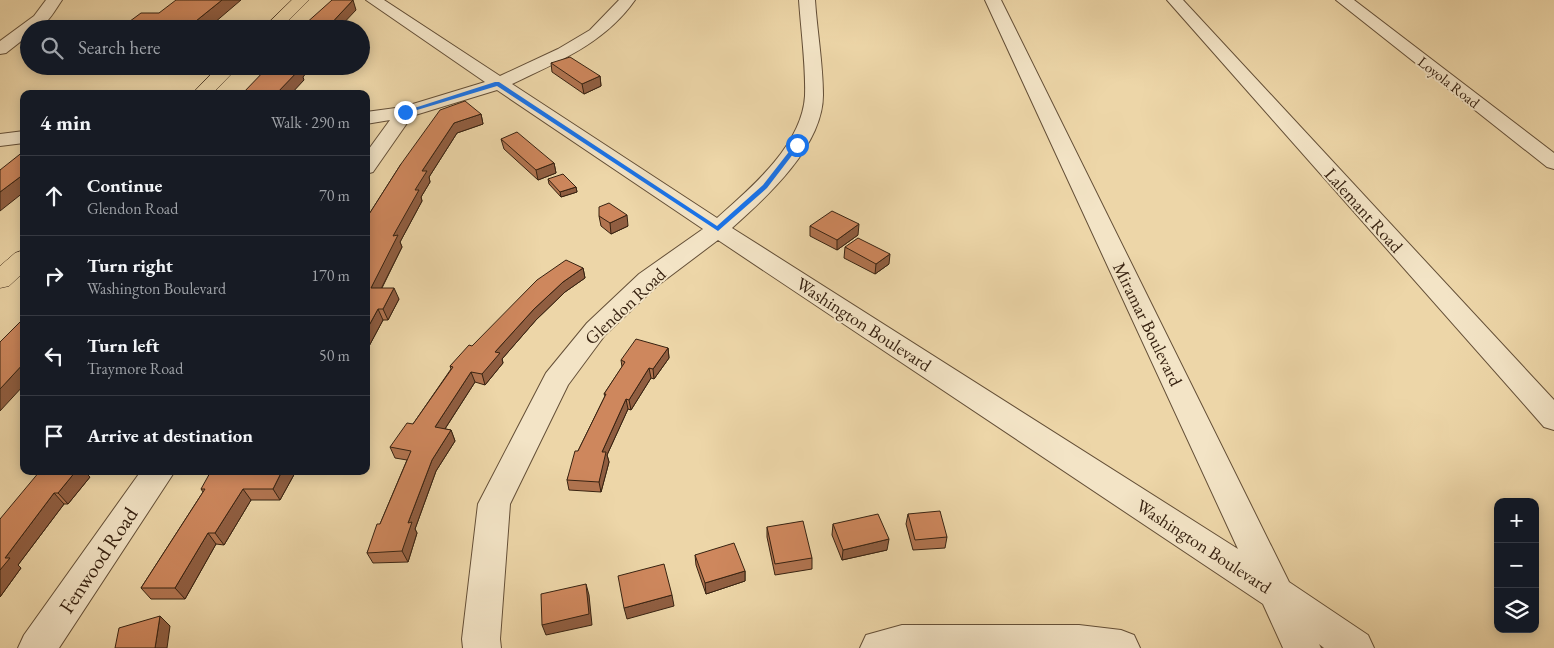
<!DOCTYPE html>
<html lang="en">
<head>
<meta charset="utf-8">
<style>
	body { margin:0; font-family:"EB Garamond",serif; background:#20242c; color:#f1f3f6 }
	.controls { position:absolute; right:15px; bottom:15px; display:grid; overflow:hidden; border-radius:10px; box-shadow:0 2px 12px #0003 }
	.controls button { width:45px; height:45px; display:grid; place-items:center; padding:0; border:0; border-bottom:1px solid #363941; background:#171b24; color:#f1f3f6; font:25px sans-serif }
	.stop { position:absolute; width:15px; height:15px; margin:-11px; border:4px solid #1a73e8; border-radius:50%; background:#fff }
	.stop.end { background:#1a73e8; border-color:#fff; box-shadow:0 1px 5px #0008 }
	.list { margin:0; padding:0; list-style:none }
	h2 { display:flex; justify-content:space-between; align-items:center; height:65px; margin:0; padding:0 20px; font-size:21px }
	h2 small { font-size:16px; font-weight:400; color:#9ea1a6 }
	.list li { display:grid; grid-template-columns:32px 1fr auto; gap:15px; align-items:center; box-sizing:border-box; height:80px; padding:0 20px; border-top:1px solid #363941 }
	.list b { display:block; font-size:19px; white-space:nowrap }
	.list p { margin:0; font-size:16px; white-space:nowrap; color:#9ea1a6 }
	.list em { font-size:16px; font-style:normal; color:#9ea1a6 }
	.icon { flex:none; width:28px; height:28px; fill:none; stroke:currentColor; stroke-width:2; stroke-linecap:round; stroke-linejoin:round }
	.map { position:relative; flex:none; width:1554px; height:648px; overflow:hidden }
	.search { position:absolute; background:#171b24; box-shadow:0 2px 12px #0003; left:20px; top:20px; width:350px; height:55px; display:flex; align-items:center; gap:12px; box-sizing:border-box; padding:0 18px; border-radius:28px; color:#9ea1a6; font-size:19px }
	.panel { position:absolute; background:#171b24; box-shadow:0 2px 12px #0003; left:20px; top:90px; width:350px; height:385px; border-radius:10px }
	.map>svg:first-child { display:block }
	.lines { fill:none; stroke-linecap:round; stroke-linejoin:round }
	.minor-casing { stroke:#644f37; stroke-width:2 }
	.major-casing { stroke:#372211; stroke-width:1 }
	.minor { fill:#f3e4c6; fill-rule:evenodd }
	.major { fill:#edd6a8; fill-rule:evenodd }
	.wall { fill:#b17450; stroke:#372211 }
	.shaded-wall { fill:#905e41; stroke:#372211 }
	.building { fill:#ce875d; stroke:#372211 }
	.route { fill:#1a73e8 }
	.labels { text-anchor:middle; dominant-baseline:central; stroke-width:4; stroke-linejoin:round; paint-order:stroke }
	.far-street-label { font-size:15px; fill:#372211; stroke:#f3e4c6 }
	.street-label { font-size:18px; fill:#372211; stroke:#f3e4c6 }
	.near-street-label { font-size:21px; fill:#372211; stroke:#f3e4c6 }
</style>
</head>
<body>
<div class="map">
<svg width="1554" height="648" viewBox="0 0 1554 648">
	<rect width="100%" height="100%" fill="#edd6a8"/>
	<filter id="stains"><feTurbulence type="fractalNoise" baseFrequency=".004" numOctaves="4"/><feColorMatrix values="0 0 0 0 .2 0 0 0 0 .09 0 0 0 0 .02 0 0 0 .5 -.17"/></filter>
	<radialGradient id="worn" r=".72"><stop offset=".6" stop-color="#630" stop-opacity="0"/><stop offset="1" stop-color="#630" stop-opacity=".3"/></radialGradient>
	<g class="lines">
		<g class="minor-casing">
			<path id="minor" d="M 46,0 L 62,0 C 53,13 46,29 29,29 L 29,35 L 6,53 L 0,54 L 0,41 L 34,16 Z
				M 366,0 L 384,0 L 500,76 L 558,49 L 590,30 L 619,0 L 635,0 C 605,43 558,62 512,84 L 717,218 C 751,188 802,145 805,96 C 806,66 801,30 799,0 L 815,0 C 817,31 823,64 823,95 C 823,146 767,197 732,228 L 1238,549 L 985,0 L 1001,0 L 1289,582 L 1368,635 L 1374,648 L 1324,648 L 1319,644 L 1321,648 L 1283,648 L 1263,604 L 718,240 L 657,286 L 605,335 L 568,385 L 510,504 L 500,639 L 501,648 L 463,648 L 462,639 L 478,504 L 546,373 L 587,323 L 639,274 L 703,229 L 497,90 L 412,116 L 373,172 L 366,174 L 366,153 L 390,120 L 366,124 L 366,112 L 403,107 L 485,82 Z
				M 1167,0 L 1183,0 L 1554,400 L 1554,430 L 1544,427 Z
				M 1336,0 L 1354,0 L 1554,153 L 1554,169 L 1547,167 Z
				M 24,131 L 24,143 L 0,146 L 0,134 Z
				M 141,471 L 175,471 L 59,648 L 18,648 L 24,635 Z
				M 902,625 L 1079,625 L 1121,630 L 1134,635 L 1140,648 L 860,648 L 866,635 Z"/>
		</g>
		<g class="major-casing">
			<path id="major" d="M 292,0 L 309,0 L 280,29 L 262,29 Z
				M 219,66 L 239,66 L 212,94 L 192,94 Z
				M 24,250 L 24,272 L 9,286 L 0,288 L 0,266 L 15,253 Z"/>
		</g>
		<use href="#minor" class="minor"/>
		<use href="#major" class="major"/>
	</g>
	<path class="wall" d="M 551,63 L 600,76 L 601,86 L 584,94 L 552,72 Z
		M 111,66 L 159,66 L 149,74 L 115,74 Z
		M 481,114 L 483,124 L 457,133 L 429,177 L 430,182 L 421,197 L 422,201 L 400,242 L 402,247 L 382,288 L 399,299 L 388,320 L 383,320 L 368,348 L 366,348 L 366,219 L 401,164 Z
		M 501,139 L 554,163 L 556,173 L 538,180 L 504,149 Z
		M 548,179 L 576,187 L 577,192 L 561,197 L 549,184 Z
		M 599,216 L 628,226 L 611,234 L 601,226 Z
		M 810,226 L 858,235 L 837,250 L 810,236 Z
		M 845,247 L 889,264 L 875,274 L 844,258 Z
		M 583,268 L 585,278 L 565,292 L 536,320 L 502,359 L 503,363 L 485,385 L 475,382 L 445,429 L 451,430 L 455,441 L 436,471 L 415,529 L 417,533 L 408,562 L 373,563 L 367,553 L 380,524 L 407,460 L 395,458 L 390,447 L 413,424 L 451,369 L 450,366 L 472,346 Z
		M 668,348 L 669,358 L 654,379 L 651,378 L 631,410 L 628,409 L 607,455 L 609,462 L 601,492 L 569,490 L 567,480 L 578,451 L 605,396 L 604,394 L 622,367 L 621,360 Z
		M 296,471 L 280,500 L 251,500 L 224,545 L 216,544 L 185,599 L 151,599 L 141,588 L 203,492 L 201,489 Z
		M 86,473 L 90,477 L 68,504 L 64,504 L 18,565 L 21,568 L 0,597 L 0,519 Z
		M 908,514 L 947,537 L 945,548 L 913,550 L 906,524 Z
		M 833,524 L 887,550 L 842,560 L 832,535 Z
		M 767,527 L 812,558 L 812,569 L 775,575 L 767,537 Z
		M 695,555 L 745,571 L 745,581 L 706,594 L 696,565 Z"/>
	<path class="shaded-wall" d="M 222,0 L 241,0 L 207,29 L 186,29 Z
		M 353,0 L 356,10 L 338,29 L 326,29 Z
		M 144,66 L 159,66 L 149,74 Z
		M 299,66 L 312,66 L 303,77 L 304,80 L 291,94 L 276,94 Z
		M 600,76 L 601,86 L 584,94 L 582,84 Z
		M 481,114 L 483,124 L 457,133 L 429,177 L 430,182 L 421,197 L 422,201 L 400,242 L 402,247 L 376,299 L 371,288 L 393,236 L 415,190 L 422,171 L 454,123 Z
		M 554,163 L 556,173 L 538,180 L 536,170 Z
		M 24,174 L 24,192 L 0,211 L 0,192 Z
		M 576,187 L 577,192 L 561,197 L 560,192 Z
		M 627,215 L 628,226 L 611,234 L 610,223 Z
		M 859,224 L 858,235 L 837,250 L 837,240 Z
		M 890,254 L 889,264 L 875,274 L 876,264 Z
		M 583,268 L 585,278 L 565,292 L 536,320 L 502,359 L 503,363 L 485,385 L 482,374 L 495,352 L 534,309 L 563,282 Z
		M 394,288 L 399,299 L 388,320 L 383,309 Z
		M 378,309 L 383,320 L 368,348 L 366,343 L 366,331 Z
		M 668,348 L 669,358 L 654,379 L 653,369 Z
		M 24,363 L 24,385 L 0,411 L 0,389 Z
		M 649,368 L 651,378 L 631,410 L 629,400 Z
		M 471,372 L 475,382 L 439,438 L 435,427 Z
		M 626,399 L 628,409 L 607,455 L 609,462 L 601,492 L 599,482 L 602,452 Z
		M 451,430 L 455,441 L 436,471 L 415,529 L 417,533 L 408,562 L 402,551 L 408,523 L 432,460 Z
		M 76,471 L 87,471 L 86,473 L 90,477 L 68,504 L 58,493 Z
		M 282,471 L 296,471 L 280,500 L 273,489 Z
		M 243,489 L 251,500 L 224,545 L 215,533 Z
		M 54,493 L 64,504 L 18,565 L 21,568 L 0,597 L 0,570 L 5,558 Z
		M 208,533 L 216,544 L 185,599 L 175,588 Z
		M 889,539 L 887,550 L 842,560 L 843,550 Z
		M 745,571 L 745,581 L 706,594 L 705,583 Z
		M 586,584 L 589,595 L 592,625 L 546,635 L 542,625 Z
		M 672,595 L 674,606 L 627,619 L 624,608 Z
		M 160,616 L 170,626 L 167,648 L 155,648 Z"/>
	<path class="building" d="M 176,0 L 222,0 L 186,29 L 128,29 L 129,28 L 122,27 L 141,13 L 159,13 Z
		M 332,0 L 353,0 L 326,29 L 306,29 L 309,25 L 304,25 Z
		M 570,57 L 600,76 L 582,84 L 551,63 Z
		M 269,66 L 299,66 L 296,69 L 300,69 L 276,94 L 242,94 Z
		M 465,101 L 481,114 L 454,123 L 422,171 L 427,171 L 415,190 L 419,190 L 393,236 L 398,235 L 371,288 L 394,288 L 383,309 L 378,309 L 366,331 L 366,219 L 401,164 L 440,110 Z
		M 517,132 L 554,163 L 536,170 L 501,139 Z
		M 24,151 L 24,174 L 0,192 L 0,170 Z
		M 563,174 L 576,187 L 560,192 L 548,179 Z
		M 609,203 L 627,215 L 610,223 L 599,216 L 599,207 Z
		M 832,211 L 859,224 L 837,240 L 810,226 Z
		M 858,238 L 890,254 L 876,264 L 845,247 Z
		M 566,260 L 583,268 L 563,282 L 534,309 L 495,352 L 500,353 L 482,374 L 471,372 L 435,427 L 451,430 L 432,460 L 408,523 L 412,522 L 402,551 L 367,553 L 377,524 L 380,524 L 411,451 L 390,447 L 407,423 L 413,424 L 453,367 L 450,366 L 469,345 L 472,346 L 537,280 Z
		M 24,318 L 24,363 L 0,389 L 0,342 Z
		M 636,339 L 668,348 L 653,369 L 649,368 L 629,400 L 626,399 L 602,452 L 606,452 L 599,482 L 567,480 L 575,451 L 578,451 L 606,394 L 604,394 L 625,362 L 621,360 Z
		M 40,471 L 76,471 L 58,493 L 54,493 L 5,558 L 10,558 L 0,570 L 0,519 Z
		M 211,471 L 282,471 L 273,489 L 243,489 L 215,533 L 208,533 L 175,588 L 141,588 L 205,489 L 201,489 Z
		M 940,511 L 947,537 L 915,540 L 908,514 Z
		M 878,514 L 889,539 L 843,550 L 833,524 Z
		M 803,521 L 812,558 L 775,564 L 767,527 Z
		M 734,543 L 745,571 L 705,583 L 695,555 Z
		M 664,564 L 672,595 L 624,608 L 618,576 Z
		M 586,584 L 589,614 L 542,625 L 541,594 Z
		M 160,616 L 155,648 L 115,648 L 119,628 Z"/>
	<path class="route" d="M 495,82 L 499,82 L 717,226 L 763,185 L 795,144 L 800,145 L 767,188 L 718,231 L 497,86 L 407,113 L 402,112 Z"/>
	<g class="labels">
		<g class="far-street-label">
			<text transform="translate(1449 82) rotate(38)">Loyola Road</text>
		</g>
		<g class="street-label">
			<text transform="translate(1364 210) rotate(48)">Lalemant Road</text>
			<text transform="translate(625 306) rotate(-43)">Glendon Road</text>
			<text transform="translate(864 324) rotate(33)">Washington Boulevard</text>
			<text transform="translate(1148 324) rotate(64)">Miramar Boulevard</text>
			<text transform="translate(1204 546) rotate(33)">Washington Boulevard</text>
		</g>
		<g class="near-street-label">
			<text transform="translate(98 560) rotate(-56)">Fenwood Road</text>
		</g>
	</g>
	<rect width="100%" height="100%" filter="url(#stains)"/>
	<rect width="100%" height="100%" fill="url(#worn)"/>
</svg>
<div class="controls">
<button>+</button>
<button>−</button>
<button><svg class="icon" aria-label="layers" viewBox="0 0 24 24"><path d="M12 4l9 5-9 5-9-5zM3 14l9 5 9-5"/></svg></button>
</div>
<div class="stop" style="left:797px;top:145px"></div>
<div class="stop end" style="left:405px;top:112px"></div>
<div class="search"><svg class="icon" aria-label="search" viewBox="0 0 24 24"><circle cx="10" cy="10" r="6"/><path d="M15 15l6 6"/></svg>Search here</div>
<section class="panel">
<h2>4 min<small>Walk · 290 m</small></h2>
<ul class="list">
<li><svg class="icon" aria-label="ahead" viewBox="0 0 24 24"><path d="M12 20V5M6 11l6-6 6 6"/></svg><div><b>Continue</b><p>Glendon Road</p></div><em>70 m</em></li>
<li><svg class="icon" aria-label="right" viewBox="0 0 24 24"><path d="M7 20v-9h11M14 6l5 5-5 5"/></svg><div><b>Turn right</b><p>Washington Boulevard</p></div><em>170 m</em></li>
<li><svg class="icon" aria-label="left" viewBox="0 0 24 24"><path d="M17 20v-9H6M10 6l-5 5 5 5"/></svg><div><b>Turn left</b><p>Traymore Road</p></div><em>50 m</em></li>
<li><svg class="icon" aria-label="arrive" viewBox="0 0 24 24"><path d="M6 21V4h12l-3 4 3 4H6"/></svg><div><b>Arrive at destination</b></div></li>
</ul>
</section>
</div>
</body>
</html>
